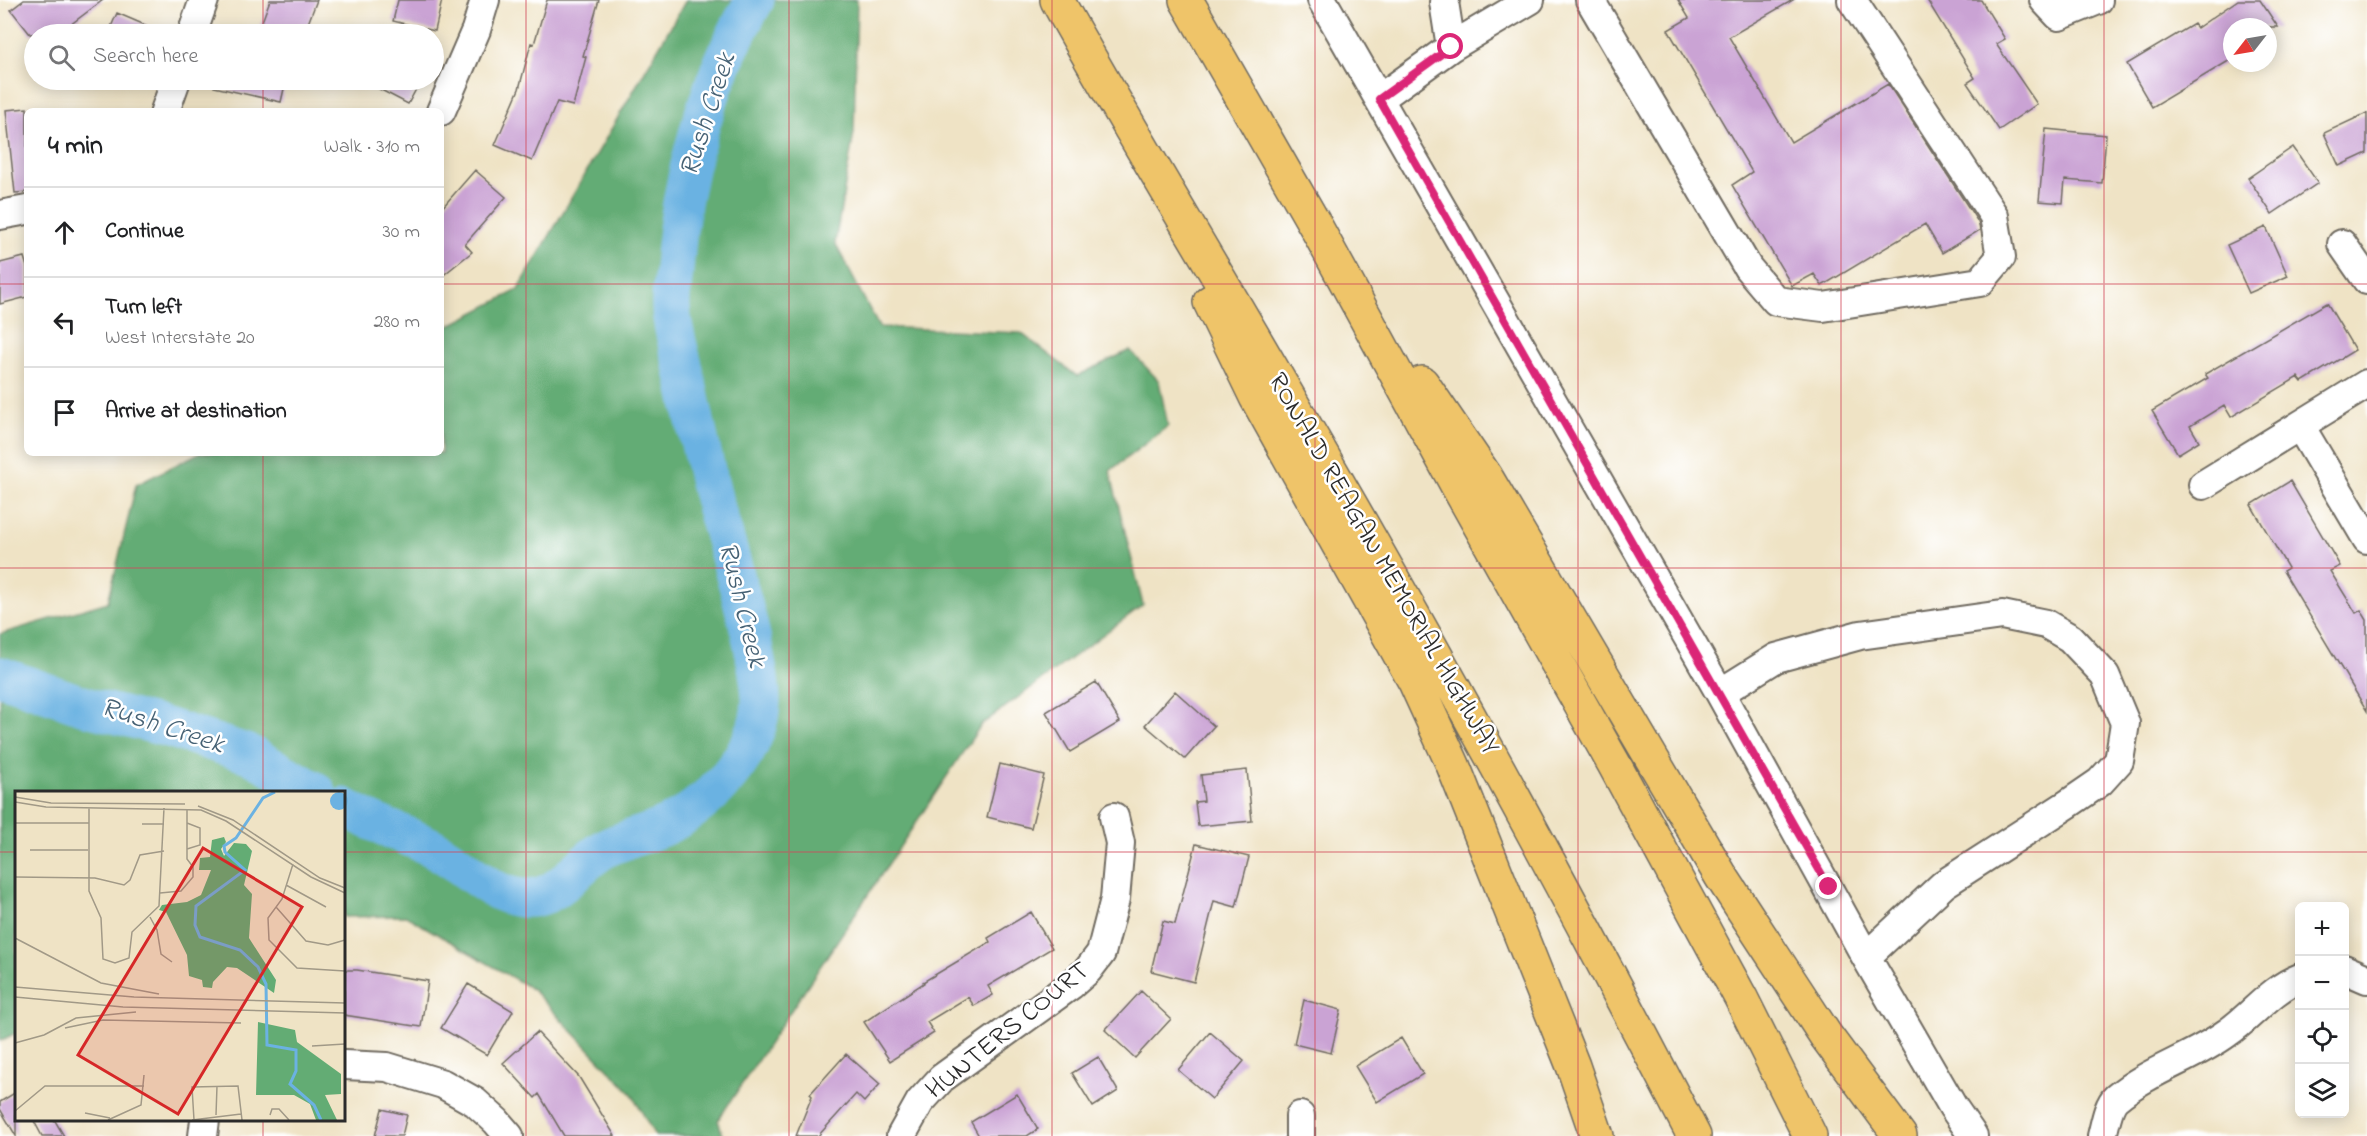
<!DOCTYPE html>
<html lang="en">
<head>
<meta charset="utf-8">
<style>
	body { margin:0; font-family:"Indie Flower",sans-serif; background:#f2f2f2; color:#202124 }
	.controls { position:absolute; right:18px; bottom:18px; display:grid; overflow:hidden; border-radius:9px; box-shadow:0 3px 15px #0003 }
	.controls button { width:54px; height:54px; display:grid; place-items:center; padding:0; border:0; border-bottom:2px solid #e0e0e0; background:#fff; color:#202124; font:30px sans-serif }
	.compass { position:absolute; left:2223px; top:18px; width:54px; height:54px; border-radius:50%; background:#fff; box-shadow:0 3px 15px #0003; rotate:239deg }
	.stop { position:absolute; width:18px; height:18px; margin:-14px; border:4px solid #db2777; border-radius:50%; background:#fff }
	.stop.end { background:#db2777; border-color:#fff; box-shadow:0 2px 6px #0008 }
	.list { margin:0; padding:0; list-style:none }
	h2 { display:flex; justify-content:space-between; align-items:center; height:78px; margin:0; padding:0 24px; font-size:26px }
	h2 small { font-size:20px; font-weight:400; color:#757577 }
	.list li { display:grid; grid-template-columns:39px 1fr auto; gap:18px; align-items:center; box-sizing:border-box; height:90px; padding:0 24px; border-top:2px solid #e0e0e0 }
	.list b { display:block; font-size:22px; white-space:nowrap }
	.list p { margin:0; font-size:20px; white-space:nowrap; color:#757577 }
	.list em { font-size:20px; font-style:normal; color:#757577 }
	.icon { flex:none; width:33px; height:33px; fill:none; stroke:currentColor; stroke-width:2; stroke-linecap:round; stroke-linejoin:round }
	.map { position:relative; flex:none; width:2367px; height:1136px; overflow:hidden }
	.search { position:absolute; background:#fff; box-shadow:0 3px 15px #0003; left:24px; top:24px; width:420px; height:66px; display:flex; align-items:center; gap:15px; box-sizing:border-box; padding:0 21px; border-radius:33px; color:#757577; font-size:22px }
	.panel { position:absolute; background:#fff; box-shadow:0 3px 15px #0003; left:24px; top:108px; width:420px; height:348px; border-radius:9px }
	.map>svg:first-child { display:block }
	.forest { fill:#63ac74; stroke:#476c50; stroke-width:1.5 }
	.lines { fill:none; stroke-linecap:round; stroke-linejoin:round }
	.river { stroke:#6bb2e2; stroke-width:39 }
	.building { fill:#caa3d4 }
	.minor-casing { stroke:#706b61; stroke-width:32 }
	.highway-casing { stroke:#706b61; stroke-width:36 }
	.minor { stroke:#fff; stroke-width:28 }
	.highway { stroke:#efc469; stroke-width:33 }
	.route { stroke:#db2777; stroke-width:8 }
	.grid { fill:none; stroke:#d1495b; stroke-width:1.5; stroke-opacity:0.55 }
	.labels { text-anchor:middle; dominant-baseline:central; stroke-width:5; stroke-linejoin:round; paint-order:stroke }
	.street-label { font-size:27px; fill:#2b2b2b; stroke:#fff }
	.water-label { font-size:28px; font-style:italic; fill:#456174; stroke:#fff }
	.inset-river { fill:none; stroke:#6bb2e2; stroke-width:3 }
	.inset-road { fill:none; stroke:#a19987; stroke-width:1.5 }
	.view { fill:#d62828; fill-opacity:0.15; stroke:#d62828; stroke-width:3 }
	.inset-edge { fill:none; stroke:#2b2b2b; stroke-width:3 }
</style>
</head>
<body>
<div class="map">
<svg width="2367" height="1136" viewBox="0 0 2367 1136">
	<rect width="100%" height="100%" fill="#fff"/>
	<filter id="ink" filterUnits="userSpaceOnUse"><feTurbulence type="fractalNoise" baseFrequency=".0167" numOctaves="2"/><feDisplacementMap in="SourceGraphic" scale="12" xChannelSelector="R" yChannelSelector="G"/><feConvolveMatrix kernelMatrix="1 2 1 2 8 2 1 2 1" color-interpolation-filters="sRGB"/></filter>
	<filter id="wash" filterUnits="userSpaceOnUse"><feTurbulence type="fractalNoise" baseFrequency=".008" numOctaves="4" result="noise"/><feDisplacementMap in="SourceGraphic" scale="24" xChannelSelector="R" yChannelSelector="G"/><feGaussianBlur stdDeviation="1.35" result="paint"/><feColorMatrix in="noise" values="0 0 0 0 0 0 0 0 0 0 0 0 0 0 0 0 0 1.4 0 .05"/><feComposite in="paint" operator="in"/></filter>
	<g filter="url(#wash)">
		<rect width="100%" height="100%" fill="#efe3c5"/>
		<path class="forest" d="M 686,0 L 857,0 L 854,133 L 835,243 L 879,327 L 1021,333 L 1077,376 L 1130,350 L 1159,381 L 1168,426 L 1110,471 L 1143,605 L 981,725 L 718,1120 L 723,1136 L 655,1136 L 632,1094 L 532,989 L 406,916 L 344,917 L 344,792 L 16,792 L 16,1033 L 0,1041 L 0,634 L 108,602 L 136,485 L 199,453 L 441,453 L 441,330 L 518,290 Z"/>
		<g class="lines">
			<path class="river" d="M 0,676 L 91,708 L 169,728 L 249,754 L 317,792
				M 344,807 C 373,824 405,834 435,849 C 464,864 489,895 522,898 C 560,901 576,864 606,848 C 625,839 646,835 665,826 C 709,806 760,752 761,701 C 761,682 756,663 753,645 C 743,598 728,551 715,505 C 703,462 695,419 685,375 C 681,354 672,330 671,308 C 670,295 673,282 674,270 C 680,180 708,77 755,0"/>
		</g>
		<g id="blocks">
			<path class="building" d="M 24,0 L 103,0 L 58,34 L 30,34 L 11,10 Z
				M 270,0 L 317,0 L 304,34 L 280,34 L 260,27 Z
				M 398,0 L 442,0 L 435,31 L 393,21 Z
				M 547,0 L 599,0 L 583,56 L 586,57 L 573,106 L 557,102 L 532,161 L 495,145 L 519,89 L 531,43 L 534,44 Z
				M 1678,0 L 1793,0 L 1729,37 L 1791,142 L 1888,84 L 1978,222 L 1980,230 L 1942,253 L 1925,224 L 1822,286 L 1814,274 L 1792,286 L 1732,185 L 1752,172 L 1668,30 L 1689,18 Z
				M 1927,0 L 1981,0 L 2005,39 L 1996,44 L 2037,104 L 1999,130 L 1967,83 L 1975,78 Z
				M 2238,0 L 2260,0 L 2278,27 L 2232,27 L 2232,59 L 2152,107 L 2127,64 L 2194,24 L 2197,28 Z
				M 117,13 L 166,34 L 108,34 Z
				M 215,80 L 286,80 L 281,102 L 214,87 Z
				M 362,80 L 421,80 L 408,104 Z
				M 27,108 L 27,192 L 15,193 L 6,110 Z
				M 2367,113 L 2367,153 L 2339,166 L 2324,133 Z
				M 2046,129 L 2106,135 L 2102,183 L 2065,180 L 2063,203 L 2039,201 Z
				M 2293,147 L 2318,183 L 2272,214 L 2248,178 Z
				M 475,170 L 506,197 L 465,244 L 472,252 L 441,277 L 441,209 Z
				M 2266,227 L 2288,276 L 2249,293 L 2227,245 Z
				M 24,257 L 27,267 L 27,297 L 0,304 L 0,263 Z
				M 2327,303 L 2355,350 L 2302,382 L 2298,377 L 2231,417 L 2224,405 L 2190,426 L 2199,441 L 2178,454 L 2152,411 L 2208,378 L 2205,374 Z
				M 2290,481 L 2340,566 L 2330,571 L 2356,613 L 2361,610 L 2367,620 L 2367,711 L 2283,571 L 2288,568 L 2251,505 Z
				M 1096,682 L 1120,722 L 1070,752 L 1046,712 Z
				M 1175,691 L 1214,726 L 1185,759 L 1145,725 Z
				M 1000,764 L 1044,775 L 1031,828 L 987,817 Z
				M 1247,770 L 1252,821 L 1198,826 L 1195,802 L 1204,801 L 1201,775 Z
				M 1196,844 L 1249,857 L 1236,907 L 1214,901 L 1194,982 L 1151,971 L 1163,921 L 1175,924 Z
				M 1031,912 L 1052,948 L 988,986 L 993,995 L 974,1006 L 968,997 L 927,1022 L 934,1033 L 890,1061 L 864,1022 L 924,983 L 923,982 L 990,942 L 988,938 Z
				M 344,970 L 357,970 L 428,981 L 421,1027 L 344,1015 Z
				M 468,984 L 513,1011 L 487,1055 L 441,1028 Z
				M 1141,991 L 1171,1019 L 1135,1058 L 1105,1030 Z
				M 1304,1000 L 1341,1010 L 1331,1053 L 1294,1044 Z
				M 537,1032 L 579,1077 L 615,1136 L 564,1136 L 539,1094 L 535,1098 L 503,1063 Z
				M 1210,1032 L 1244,1061 L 1212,1099 L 1178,1070 Z
				M 1401,1038 L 1423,1074 L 1377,1102 L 1355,1066 Z
				M 846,1054 L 880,1084 L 864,1102 L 856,1094 L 818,1136 L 796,1136 L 812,1096 L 810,1094 Z
				M 1098,1057 L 1118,1091 L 1093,1107 L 1072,1073 Z
				M 16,1092 L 16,1136 L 0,1109 L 0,1102 Z
				M 1017,1094 L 1038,1129 L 1027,1136 L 979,1136 L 971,1122 Z
				M 382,1109 L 407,1115 L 402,1136 L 375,1136 Z
				M 33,1119 L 54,1119 L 64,1136 L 42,1136 Z"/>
		</g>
	</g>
	<g filter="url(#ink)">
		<use href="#blocks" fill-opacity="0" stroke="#706b61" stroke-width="1.5"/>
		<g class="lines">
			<g class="minor-casing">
				<path id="minor" d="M 1322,0 L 1720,693 L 1866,957 L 1953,1107 L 1973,1136
					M 1445,0 L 1444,2 L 1451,47
					M 1590,0 L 1748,268 L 1776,301 L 1823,307 L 1980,282 L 2001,257 L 1994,216 L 1852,0
					M 2044,0 L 2059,16 L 2098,0
					M 192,34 L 204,0
					M 1379,99 L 1451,47 L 1530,0
					M 165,111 L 176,80
					M 441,111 L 476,30 L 485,0
					M 0,215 L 27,210
					M 2342,244 L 2367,280
					M 2300,426 L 2367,539
					M 2203,485 L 2367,384
					M 1720,693 L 1776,658 L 1860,635 L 2002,615 L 2046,624 L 2070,638 L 2105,675 L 2125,723 L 2119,761 L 2100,782 L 2068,804 L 1944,884 L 1866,957
					M 2344,969 L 2367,979
					M 344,1065 L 387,1067 L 443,1084 L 475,1102 L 496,1121 L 509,1136
					M 203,1136 L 205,1120
					M 901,1136 L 920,1102 L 942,1078 L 1071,985 L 1088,970 L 1101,953 L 1115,899 L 1120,843 L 1114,817
					M 1300,1136 L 1300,1116
					M 2102,1136 C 2105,1125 2108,1105 2116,1098 C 2149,1070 2193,1058 2227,1033 C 2252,1016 2271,989 2300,978"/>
			</g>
			<g class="highway-casing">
				<path id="highway" d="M 1057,0 C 1126,124 1200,245 1271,367 C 1419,620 1559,876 1694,1136
					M 1186,0 L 1315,225 L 1457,485 L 1614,764 L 1741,998 L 1810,1136
					M 1210,302 L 1256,397 L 1415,682 L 1453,765 L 1573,1066 L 1597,1136
					M 1422,383 L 1486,477 L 1721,876 L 1826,1036 L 1900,1136"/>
			</g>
			<use href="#minor" class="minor"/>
			<use href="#highway" class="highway"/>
		</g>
	</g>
	<g class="lines" filter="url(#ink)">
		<path class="route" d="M 1451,47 L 1379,99 L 1829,887"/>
	</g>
	<path class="grid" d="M 263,0 L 263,34M 526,0 L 526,1136M 789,0 L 789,1136M 1052,0 L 1052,1136M 1315,0 L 1315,1136M 1578,0 L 1578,1136M 1841,0 L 1841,1136M 2104,0 L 2104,1136M 263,80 L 263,111M 0,284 L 27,284M 441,284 L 2367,284M 263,453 L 263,792M 0,568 L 2367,568M 0,852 L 16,852M 344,852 L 2367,852M 263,1120 L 263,1136"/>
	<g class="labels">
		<g class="street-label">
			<text transform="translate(1383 564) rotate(60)">RONALD REAGAN MEMORIAL HIGHWAY</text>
			<text transform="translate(1008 1031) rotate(-39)">HUNTERS COURT</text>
		</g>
		<g class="water-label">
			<text transform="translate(709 115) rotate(-72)">Rush Creek</text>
			<text transform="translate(741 605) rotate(76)">Rush Creek</text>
			<text transform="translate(162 727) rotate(18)">Rush Creek</text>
		</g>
	</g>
	<g transform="translate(15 791)">
		<rect width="330" height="330" fill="#efe3c5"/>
		<path d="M 209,46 L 211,51 L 206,58 L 209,65 L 219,52 L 231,53 L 237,60 L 229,94 L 237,103 L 234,147 L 261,189 L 259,202 L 222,177 L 212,176 L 198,191 L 197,197 L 188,196 L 187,189 L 174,185 L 172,164 L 151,121 L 144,119 L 147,114 L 172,111 L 186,104 L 196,79 L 184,79 L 185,67 L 195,66 L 197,49 ZM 243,231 L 280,239 L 282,251 L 326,283 L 326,303 L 310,304 L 322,329 L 301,329 L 295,313 L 279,304 L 241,304 Z" fill="#63ac74"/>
		<path d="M315 10a9 9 0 1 1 18 0a9 9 0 1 1-18 0Z" fill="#6bb2e2"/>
		<path class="inset-river" d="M 260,1 L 248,7 L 221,47 L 209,55 L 210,61 L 230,79 L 181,115 L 180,134 L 185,146 L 225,159 L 243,176 L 251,193 L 252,254 L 281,259 L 281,280 L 275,293 L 299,314 L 306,329"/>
		<path class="inset-road" d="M 0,6 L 36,12 L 170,13M 0,11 L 31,16 L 186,19 L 211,30 L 296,86 L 330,102M 183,15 L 218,29 L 305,87 L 330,97M 74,17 L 74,100 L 86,127 L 88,168 L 100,172 L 114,167 L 117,141 L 144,115 L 149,17M 0,32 L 74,32M 127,33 L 149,33M 172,58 L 185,54 L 185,37 L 172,32M 15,59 L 73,59M 278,73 L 267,108 L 253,127 L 254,149 L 282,177 L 330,180M 0,86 L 80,87 L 109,94 L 115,89 L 125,64 L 149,60M 271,94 L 311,116M 145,102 L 166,100 L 178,86 L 178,76 L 172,68 L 172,18M 261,116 L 291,150 L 313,154 L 330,149M 135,126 L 142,139 L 146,163 L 157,171M 0,147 L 86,192 L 144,203M 0,196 L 119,206 L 330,212M 0,206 L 108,216 L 330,222M 50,237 L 88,229 L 226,232M 29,244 L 61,227 L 121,221M 0,252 L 29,244M 297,255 L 330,253M 330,279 L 330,309M 0,320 L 30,295 L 129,295M 70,322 L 95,327M 201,324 L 202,295M 255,324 L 257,318 L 264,318 L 274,329M 93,329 L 126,314 L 129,284M 177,329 L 226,323M 179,329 L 177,296 L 223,295 L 227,329"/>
		<path class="view" d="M 188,57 L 287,116 L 163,323 L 63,264 Z"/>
		<rect width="330" height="330" class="inset-edge"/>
	</g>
</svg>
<div class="controls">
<button>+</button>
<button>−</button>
<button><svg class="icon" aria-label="locate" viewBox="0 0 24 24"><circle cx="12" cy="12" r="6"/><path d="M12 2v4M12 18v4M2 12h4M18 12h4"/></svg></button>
<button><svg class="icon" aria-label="layers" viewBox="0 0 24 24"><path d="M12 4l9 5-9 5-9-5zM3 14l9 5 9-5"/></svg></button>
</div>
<svg class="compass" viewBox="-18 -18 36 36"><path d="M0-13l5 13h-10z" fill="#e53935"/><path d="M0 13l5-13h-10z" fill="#757577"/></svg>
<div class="stop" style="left:1451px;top:47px"></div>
<div class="stop end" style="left:1829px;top:887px"></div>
<div class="search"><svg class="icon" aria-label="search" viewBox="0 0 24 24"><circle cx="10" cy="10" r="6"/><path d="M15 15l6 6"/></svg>Search here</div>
<section class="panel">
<h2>4 min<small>Walk · 310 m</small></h2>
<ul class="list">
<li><svg class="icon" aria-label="ahead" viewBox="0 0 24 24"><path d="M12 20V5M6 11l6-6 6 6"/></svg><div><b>Continue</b></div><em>30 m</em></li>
<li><svg class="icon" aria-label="left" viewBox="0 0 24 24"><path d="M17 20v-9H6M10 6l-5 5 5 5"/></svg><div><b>Turn left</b><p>West Interstate 20</p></div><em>280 m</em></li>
<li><svg class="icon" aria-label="arrive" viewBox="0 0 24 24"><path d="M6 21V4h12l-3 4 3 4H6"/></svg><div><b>Arrive at destination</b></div></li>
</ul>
</section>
</div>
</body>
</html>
